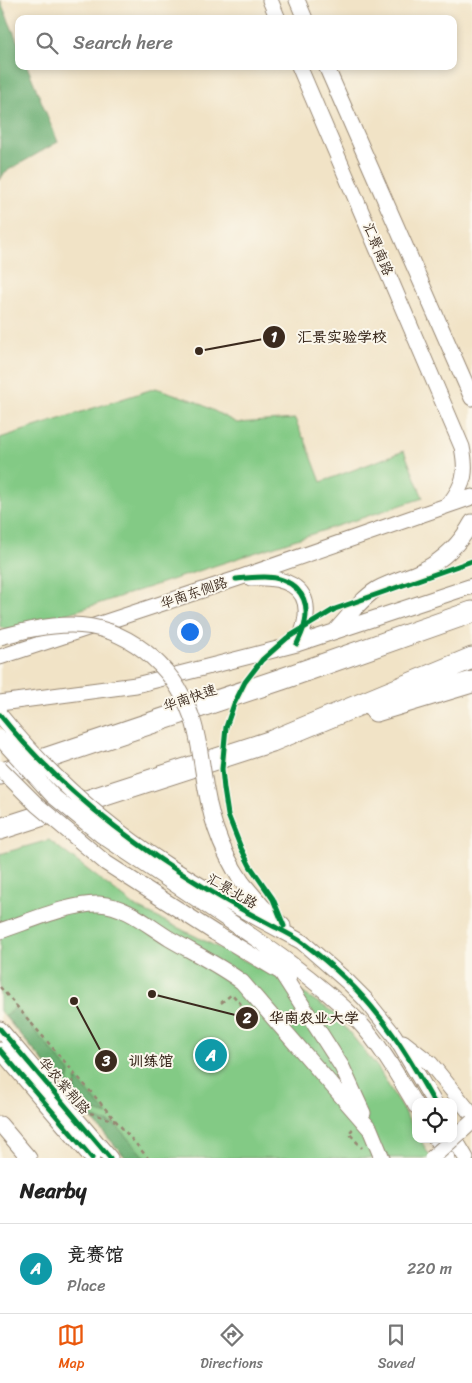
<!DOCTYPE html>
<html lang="en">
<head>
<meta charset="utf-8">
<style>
	body { margin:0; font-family:Sriracha,"LXGW WenKai TC",sans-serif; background:#f6f6f6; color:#222 }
	.controls { position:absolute; right:15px; bottom:15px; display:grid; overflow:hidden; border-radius:10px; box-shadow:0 2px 8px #0003 }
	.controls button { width:45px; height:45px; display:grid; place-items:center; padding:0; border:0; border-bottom:1px solid #e0e0e0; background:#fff; color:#222; font:25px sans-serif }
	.you { position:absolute; left:189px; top:631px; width:18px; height:18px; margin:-12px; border:4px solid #fff; border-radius:50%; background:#1a73e8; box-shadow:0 0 0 8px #1a73e833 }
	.badge { display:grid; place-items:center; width:32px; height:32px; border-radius:50%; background:#ea580c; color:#fff; font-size:16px; font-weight:700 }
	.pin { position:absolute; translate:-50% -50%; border:2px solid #fff; box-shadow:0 1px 5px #0006 }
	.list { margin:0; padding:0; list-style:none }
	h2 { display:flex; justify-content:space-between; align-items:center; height:65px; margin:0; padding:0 20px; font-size:21px }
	h2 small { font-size:16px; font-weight:400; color:#767676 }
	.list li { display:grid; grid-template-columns:32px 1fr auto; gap:15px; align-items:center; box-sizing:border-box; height:90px; padding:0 20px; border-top:1px solid #e0e0e0 }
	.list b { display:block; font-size:19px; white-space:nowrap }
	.list p { margin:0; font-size:16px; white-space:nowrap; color:#767676 }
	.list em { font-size:16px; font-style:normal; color:#767676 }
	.icon { flex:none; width:28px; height:28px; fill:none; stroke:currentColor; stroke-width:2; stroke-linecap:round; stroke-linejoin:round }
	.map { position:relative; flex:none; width:472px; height:1158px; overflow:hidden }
	.search { position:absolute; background:#fff; box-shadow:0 2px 8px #0003; left:15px; right:15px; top:15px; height:55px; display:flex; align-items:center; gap:12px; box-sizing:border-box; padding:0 18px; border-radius:10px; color:#767676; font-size:19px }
	.sheet { height:155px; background:#fff }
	nav { display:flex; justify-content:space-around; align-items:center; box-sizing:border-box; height:70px; border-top:1px solid #e0e0e0; background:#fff; font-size:14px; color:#767676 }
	nav a { display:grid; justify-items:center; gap:2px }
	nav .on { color:#ea580c }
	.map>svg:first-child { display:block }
	.green { fill:#83ca85; stroke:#5f7a52 }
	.forest { fill:#6aae72; stroke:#526c48 }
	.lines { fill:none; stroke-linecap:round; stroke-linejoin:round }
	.minor-casing { stroke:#968672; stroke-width:17 }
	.highway-casing { stroke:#968672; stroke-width:23 }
	.path { stroke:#968672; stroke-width:2.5; stroke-dasharray:4 4; stroke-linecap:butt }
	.minor { stroke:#fff; stroke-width:15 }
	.highway { stroke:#fff; stroke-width:21 }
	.minor-bridge-casing { stroke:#968672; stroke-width:17; stroke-linecap:butt }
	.minor-bridge { stroke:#fff; stroke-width:15 }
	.cycleway-casing { stroke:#fbf7ec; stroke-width:8 }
	.cycleway { stroke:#00873e; stroke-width:5 }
	.labels { text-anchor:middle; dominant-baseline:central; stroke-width:4; stroke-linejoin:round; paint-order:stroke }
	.street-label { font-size:14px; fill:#3b2a1e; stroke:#fbf7ec }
	.leader { fill:none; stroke:#3b2a1e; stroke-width:2 }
	.callout-dot { fill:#3b2a1e; stroke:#fbf7ec; stroke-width:2 }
	.mark-label { font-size:15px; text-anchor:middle; font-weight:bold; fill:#fff }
	.callout-label { font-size:15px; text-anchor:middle; font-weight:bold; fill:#3b2a1e; stroke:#fbf7ec; stroke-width:4; stroke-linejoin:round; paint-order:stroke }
</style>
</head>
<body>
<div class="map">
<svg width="472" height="1158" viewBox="0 0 472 1158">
	<rect width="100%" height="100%" fill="#fbf7ec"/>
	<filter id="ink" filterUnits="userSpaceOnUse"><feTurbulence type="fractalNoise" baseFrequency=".02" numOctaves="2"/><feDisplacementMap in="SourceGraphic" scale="10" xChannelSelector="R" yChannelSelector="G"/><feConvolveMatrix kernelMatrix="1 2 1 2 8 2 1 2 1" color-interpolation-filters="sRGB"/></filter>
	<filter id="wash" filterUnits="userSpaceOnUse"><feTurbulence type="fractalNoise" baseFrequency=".0096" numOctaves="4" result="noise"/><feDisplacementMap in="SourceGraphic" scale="20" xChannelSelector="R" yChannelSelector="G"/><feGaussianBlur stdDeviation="1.12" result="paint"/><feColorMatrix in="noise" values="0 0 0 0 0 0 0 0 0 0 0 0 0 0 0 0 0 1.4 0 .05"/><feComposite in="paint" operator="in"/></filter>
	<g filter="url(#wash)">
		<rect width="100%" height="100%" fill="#f1e3c6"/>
		<path class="green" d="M 156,388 L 195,401 L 237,423 L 295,419 L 303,438 L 304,437 L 321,482 L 404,451 L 423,498 L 11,632 L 0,627 L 0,438 Z
			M 49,840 L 136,907 L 276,976 L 333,1012 L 378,1068 L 416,1132 L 416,1139 L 420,1139 L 431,1158 L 126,1158 L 0,1011 L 0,854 Z"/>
		<path class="forest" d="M 0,0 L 19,45 L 19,66 L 27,66 L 58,142 L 5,172 L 0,180 Z
			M 15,1008 L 70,1072 L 67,1089 L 5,1016 Z
			M 76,1079 L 108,1115 L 82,1107 L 74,1097 Z
			M 90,1117 L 116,1125 L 145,1158 L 126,1158 Z"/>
	</g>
	<g filter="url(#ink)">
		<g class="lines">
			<g class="minor-casing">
				<path id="minor" d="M 270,0 L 278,19
					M 297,0 L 305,19
					M 299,66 L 462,447 C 467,472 465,483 450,503
					M 326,66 L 472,398
					M 251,578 C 280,576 313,584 305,622 C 304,630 300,637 297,644
					M 336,630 C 349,616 361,599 377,589 C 392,581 408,577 423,570 C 444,559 461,542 472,522
					M 0,657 L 236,579 L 472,497
					M 0,703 L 136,685 L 297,644 L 472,586
					M 242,882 L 263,907 L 283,926
					M 226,901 L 302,942 L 349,983 L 365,999 L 394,1035 L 434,1102
					M 216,912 C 266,945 316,979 358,1021 C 380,1044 399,1078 416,1106
					M 0,931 C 28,922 70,903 99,904 C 127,906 147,925 170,939 C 194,953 219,965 242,982 L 370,1129 L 382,1158
					M 215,933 L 289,977
					M 281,972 L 342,1067 L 363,1113
					M 0,1029 L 110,1158
					M 403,1042 L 431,1064 L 472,1115
					M 0,1050 L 92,1158
					M 0,1124 L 29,1158
					M 453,1136 L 466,1158
					M 436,1139 L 447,1158"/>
			</g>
			<g class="highway-casing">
				<path id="highway" d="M 376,711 L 472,682
					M 0,774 L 282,679 L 472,612
					M 0,829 L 272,741 L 472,658"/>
			</g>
			<path class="path" d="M 0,987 L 148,1158
				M 221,1003 L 232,994 L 246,1010
				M 71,1092 L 74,1073
				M 90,1113 L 116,1121
				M 351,1129 L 352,1130 L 349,1133 L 362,1148"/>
			<use href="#minor" class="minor"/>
			<use href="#highway" class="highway"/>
			<g class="minor-bridge-casing">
				<path id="minor-bridge" d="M 0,637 C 23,631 46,625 71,625 C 126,625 173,665 191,715 C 198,733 200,753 203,771 C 209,813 218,846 242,882
					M 0,715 C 47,773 105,825 167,865 C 187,878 207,889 226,901
					M 0,738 L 53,796 L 101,835 L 216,912
					M 0,768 L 37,805 L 106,863 L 215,933
					M 453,1139 L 472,1122
					M 432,1158 L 453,1139"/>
			</g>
			<use href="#minor-bridge" class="minor-bridge"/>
			<g class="cycleway-casing">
				<path id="cycleway" d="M 236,579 C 246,578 255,577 264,577 C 291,577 311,594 305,622 C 304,630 300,637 297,644
					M 0,715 C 58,787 131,844 210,891 C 231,904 252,915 273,926 C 283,931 294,936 303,943 C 330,963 358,989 379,1016 C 400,1042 417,1072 434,1102
					M 284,926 L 273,899 L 250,866 L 241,848 L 228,815 L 224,789 L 222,769 L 226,727 L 234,704 L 245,682 L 262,660 L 287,638 L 335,609 L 472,561
					M 0,1029 L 110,1158
					M 0,1050 L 92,1158"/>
			</g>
			<use href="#cycleway" class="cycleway"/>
		</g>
	</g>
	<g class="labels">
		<g class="street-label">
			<text transform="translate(378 249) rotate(67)">汇景南路</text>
			<text transform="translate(194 593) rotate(-19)">华南东侧路</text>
			<text transform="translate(190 698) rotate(-19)">华南快速</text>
			<text transform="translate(232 891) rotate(30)">汇景北路</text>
			<text transform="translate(64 1086) rotate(49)">华农紫荆路</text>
		</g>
	</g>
	<path class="leader" d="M199 351L274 337M152 994L247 1018M74 1001L106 1061"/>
	<g class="callout-dot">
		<circle cx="199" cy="351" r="5"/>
		<circle cx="152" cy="994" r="5"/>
		<circle cx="74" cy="1001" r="5"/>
		<circle cx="274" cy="337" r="12"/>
		<circle cx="247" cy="1018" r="12"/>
		<circle cx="106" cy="1061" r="12"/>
	</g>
	<g class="mark-label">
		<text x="274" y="342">1</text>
		<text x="247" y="1023">2</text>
		<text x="106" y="1066">3</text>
	</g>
	<g class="callout-label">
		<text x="342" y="342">汇景实验学校</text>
		<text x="314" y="1023">华南农业大学</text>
		<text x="151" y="1066">训练馆</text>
	</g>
</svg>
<div class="controls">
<button><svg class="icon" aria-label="locate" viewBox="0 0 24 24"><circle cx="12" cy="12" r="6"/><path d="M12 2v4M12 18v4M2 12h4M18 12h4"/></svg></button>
</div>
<div class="you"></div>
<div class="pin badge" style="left:211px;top:1055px;background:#0f9aa8">A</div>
<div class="search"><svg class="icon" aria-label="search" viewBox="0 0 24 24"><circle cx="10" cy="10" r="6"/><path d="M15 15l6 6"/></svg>Search here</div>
</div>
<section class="sheet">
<h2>Nearby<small></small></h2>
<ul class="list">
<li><span class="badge" style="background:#0f9aa8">A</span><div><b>竞赛馆</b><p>Place</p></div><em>220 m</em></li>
</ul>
</section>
<nav>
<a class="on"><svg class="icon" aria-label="map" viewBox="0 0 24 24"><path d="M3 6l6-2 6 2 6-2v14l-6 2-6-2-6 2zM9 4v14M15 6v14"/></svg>Map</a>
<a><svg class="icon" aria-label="directions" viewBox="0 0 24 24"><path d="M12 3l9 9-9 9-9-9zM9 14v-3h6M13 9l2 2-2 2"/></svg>Directions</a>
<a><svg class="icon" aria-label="saved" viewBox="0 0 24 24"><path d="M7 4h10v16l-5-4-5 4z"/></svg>Saved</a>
</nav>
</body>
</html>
